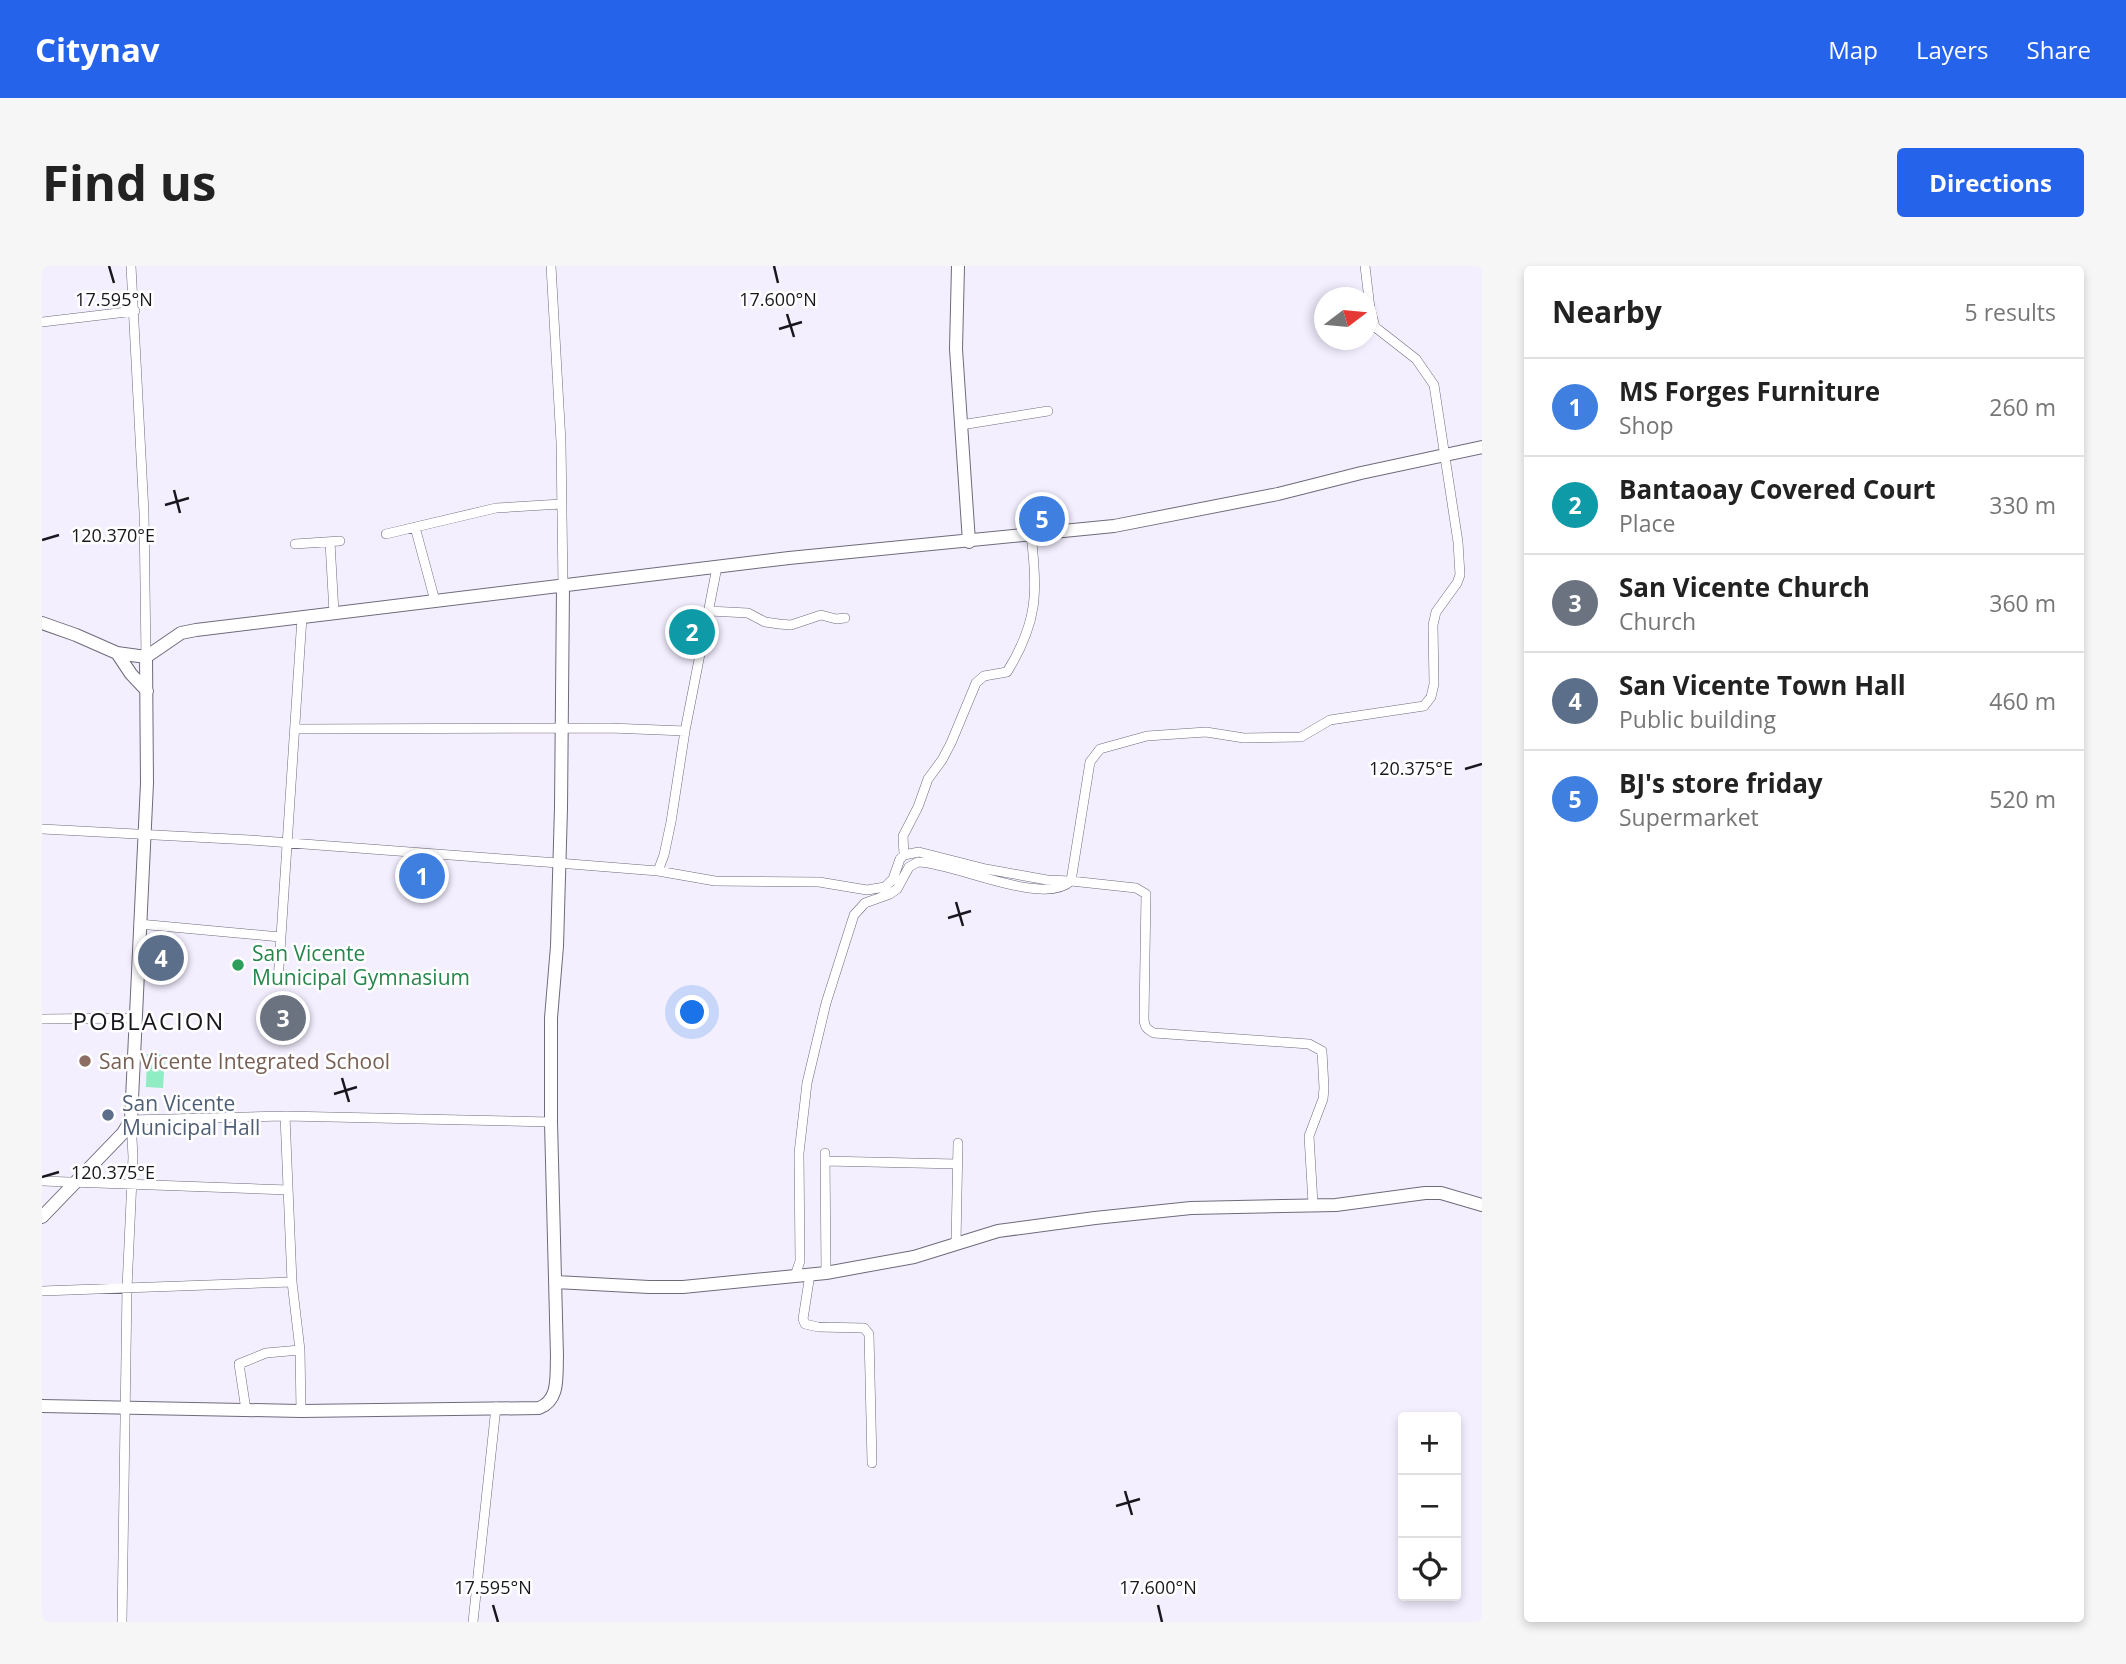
<!DOCTYPE html>
<html lang="en">
<head>
<meta charset="utf-8">
<style>
	body { margin:0; font-family:"Open Sans",sans-serif; background:#f6f6f6; color:#222 }
	.controls { position:absolute; right:21px; bottom:21px; display:grid; overflow:hidden; border-radius:7px; box-shadow:0 4px 10px #0003 }
	.controls button { width:63px; height:63px; display:grid; place-items:center; padding:0; border:0; border-bottom:2px solid #e0e0e0; background:#fff; color:#222; font:35px sans-serif }
	.compass { position:absolute; left:1272px; top:21px; width:63px; height:63px; border-radius:50%; background:#fff; box-shadow:0 4px 10px #0003; rotate:74deg }
	.you { position:absolute; left:651px; top:747px; width:24px; height:24px; margin:-18px; border:5px solid #fff; border-radius:50%; background:#1a73e8; box-shadow:0 0 0 10px #1a73e833 }
	.badge { display:grid; place-items:center; width:46px; height:46px; border-radius:50%; background:#2563eb; color:#fff; font-size:23px; font-weight:700 }
	.pin { position:absolute; translate:-50% -50%; border:4px solid #fff; box-shadow:0 2px 7px #0006 }
	.list { margin:0; padding:0; list-style:none }
	h2 { display:flex; justify-content:space-between; align-items:center; height:91px; margin:0; padding:0 28px; font-size:30px }
	h2 small { font-size:23px; font-weight:400; color:#767676 }
	.list li { display:grid; grid-template-columns:46px 1fr auto; gap:21px; align-items:center; box-sizing:border-box; height:98px; padding:0 28px; border-top:2px solid #e0e0e0 }
	.list b { display:block; font-size:26px; white-space:nowrap }
	.list p { margin:0; font-size:23px; white-space:nowrap; color:#767676 }
	.list em { font-size:23px; font-style:normal; color:#767676 }
	.icon { flex:none; width:38px; height:38px; fill:none; stroke:currentColor; stroke-width:2; stroke-linecap:round; stroke-linejoin:round }
	.map { position:relative; flex:none; width:1440px; height:1356px; overflow:hidden; border-radius:7px }
	header { display:flex; align-items:center; gap:42px; box-sizing:border-box; height:98px; padding:0 35px; background:#2563eb; color:#fff }
	header strong { font-size:33px }
	nav { display:flex; gap:38px; margin-inline-start:auto; font-size:24px }
	.intro { display:flex; align-items:center; justify-content:space-between; box-sizing:border-box; height:168px; padding:0 42px }
	h1 { margin:0; font-size:49px }
	.button { padding:18px 32px; border-radius:7px; background:#2563eb; color:#fff; font-size:24px; font-weight:700 }
	main { display:flex; gap:42px; padding:0 42px }
	aside { flex:1; background:#fff; border-radius:7px; box-shadow:0 4px 10px #0003 }
	.map>svg:first-child { display:block }
	.green { fill:#8fecc3 }
	.lines { fill:none; stroke-linecap:round; stroke-linejoin:round }
	.street-casing { stroke:#6f6a7b; stroke-width:10 }
	.secondary-casing { stroke:#6f6a7b; stroke-width:14 }
	.street { stroke:#fff; stroke-width:9 }
	.secondary { stroke:#fff; stroke-width:12 }
	.ticks { fill:none; stroke:#19171e; stroke-width:2.5 }
	.leisure-dot { fill:#2e9e5b; stroke:#fff; stroke-width:2.5 }
	.education-dot { fill:#8d6e63; stroke:#fff; stroke-width:2.5 }
	.service-dot { fill:#5c6f8a; stroke:#fff; stroke-width:2.5 }
	.labels { text-anchor:middle; dominant-baseline:central; stroke-width:5; stroke-linejoin:round; paint-order:stroke }
	.leisure-label { font-size:21px; fill:#27864d; stroke:#fff; text-anchor:start }
	.education-label { font-size:21px; fill:#785e54; stroke:#fff; text-anchor:start }
	.service-label { font-size:21px; fill:#4e5e75; stroke:#fff; text-anchor:start }
	.quarter-label { font-size:24px; letter-spacing:2px; fill:#19171e; stroke:#fff }
	.ticks-label { font-size:18px; text-anchor:middle; fill:#19171e; stroke:#fff; stroke-width:5; stroke-linejoin:round; paint-order:stroke }
</style>
</head>
<body>
<header>
<strong>Citynav</strong>
<nav><a>Map</a><a>Layers</a><a>Share</a></nav>
</header>
<div class="intro"><h1>Find us</h1><a class="button">Directions</a></div>
<main>
<div class="map">
<svg width="1440" height="1356" viewBox="0 0 1440 1356">
	<rect width="100%" height="100%" fill="#f4efff"/>
	<path class="green" d="M 105,788 L 123,789 L 121,822 L 104,821 Z"/>
	<g class="lines">
		<g class="street-casing">
			<path id="street" d="M 89,0 L 102,247 L 104,391
				M 509,0 L 519,176 L 521,321
				M 0,56 L 93,45
				M 919,159 L 1006,145
				M 373,261 L 393,335
				M 344,268 L 454,242 L 519,238
				M 288,276 L 292,347
				M 253,278 L 298,275
				M 667,345 L 706,347 L 723,356 L 737,358 L 749,359 L 779,349 L 794,353 L 803,352
				M 253,463 L 568,462 L 643,465
				M 0,563 L 208,574 L 516,597 L 616,605 L 673,615 L 777,616 L 825,624 L 843,621 L 851,613 L 858,593 L 862,589 L 877,586 L 944,603 L 1005,614 L 1029,615
				M 862,589 L 861,570 L 876,541 L 886,513 L 900,494 L 909,477 L 934,417 L 942,410 L 965,406 C 996,356 996,325 989,269
				M 616,605 L 622,589 L 629,556 L 643,465 L 675,301
				M 97,658 L 238,671
				M 236,716 L 260,351
				M 0,753 L 93,752
				M 243,850 L 250,1016 L 258,1084 L 259,1145
				M 783,887 L 784,1007
				M 783,895 L 915,898
				M 0,915 L 246,924
				M 1271,938 L 1267,870 L 1281,833 L 1282,822 L 1280,785 L 1267,778 L 1112,767 C 1104,763 1102,760 1102,751 L 1104,628 L 1094,622 L 1029,615 L 1048,496 L 1058,483 L 1105,470 L 1164,466 L 1202,472 L 1259,471 L 1288,454 L 1382,440 L 1389,431 L 1392,418 L 1391,359 L 1394,346 L 1415,317 L 1418,309 L 1416,276 L 1392,119 L 1374,93 L 1333,61 L 1328,42 L 1323,0
				M 914,977 L 916,877
				M 768,1008 L 761,1053 L 763,1058 L 776,1061 L 822,1062 L 827,1068 L 830,1197
				M 753,1010 L 758,995 L 757,887 L 765,817 L 784,737 L 812,649 L 823,637 L 848,628 L 855,623 L 867,601 L 876,596 C 914,597 1001,641 1029,615
				M 0,1025 L 250,1016
				M 204,1144 L 197,1098 L 224,1087 L 258,1084
				M 80,1356 L 85,1022 L 91,891 L 89,854 L 243,850 L 509,856
				M 431,1356 L 454,1141"/>
		</g>
		<g class="secondary-casing">
			<path id="secondary" d="M 916,0 L 914,83 L 927,276
				M 0,357 L 34,369 L 75,387 L 104,391 L 139,367 L 154,364 L 747,292 L 1072,260 L 1236,228 L 1319,207 L 1440,181
				M 75,387 L 89,408 L 105,425
				M 0,951 L 81,867 L 89,854 L 105,517 L 104,391
				M 514,1016 L 607,1021 L 641,1021 L 784,1007 L 872,991 L 956,965 L 1053,952 L 1149,942 L 1294,939 L 1383,927 L 1399,927 L 1440,939
				M 0,1140 L 259,1145 L 497,1142 C 518,1134 514,1110 515,1091 L 509,856 L 509,752 L 515,680 L 519,542 L 521,321"/>
		</g>
		<use href="#street" class="street"/>
		<use href="#secondary" class="secondary"/>
	</g>
	<path class="ticks" d="M 67,0 L 72,17M 732,0 L 736,17M 745,48 L 752,71M 737,63 L 760,56M 132,224 L 138,247M 123,239 L 147,232M 0,274 L 17,269M 1423,503 L 1440,498M 914,636 L 921,660M 906,652 L 929,645M 300,812 L 307,836M 292,828 L 315,821M 0,911 L 17,906M 1083,1225 L 1090,1249M 1074,1240 L 1098,1233M 451,1339 L 456,1356M 1116,1339 L 1120,1356"/>
	<circle class="leisure-dot" cx="196" cy="699" r="7"/>
	<circle class="education-dot" cx="43" cy="795" r="7"/>
	<circle class="service-dot" cx="66" cy="849" r="7"/>
	<g class="labels">
		<g class="leisure-label">
			<text x="210" y="687">San Vicente<tspan x="210" dy="24">Municipal Gymnasium</tspan></text>
		</g>
		<g class="education-label">
			<text x="57" y="795">San Vicente Integrated School</text>
		</g>
		<g class="service-label">
			<text x="80" y="837">San Vicente<tspan x="80" dy="24">Municipal Hall</tspan></text>
		</g>
		<g class="quarter-label">
			<text x="107" y="754">POBLACION</text>
		</g>
	</g>
	<g class="ticks-label">
		<text x="72" y="40">17.595°N</text>
		<text x="736" y="40">17.600°N</text>
		<text x="71" y="276">120.370°E</text>
		<text x="1369" y="509">120.375°E</text>
		<text x="71" y="913">120.375°E</text>
		<text x="451" y="1328">17.595°N</text>
		<text x="1116" y="1328">17.600°N</text>
	</g>
</svg>
<div class="controls">
<button>+</button>
<button>−</button>
<button><svg class="icon" aria-label="locate" viewBox="0 0 24 24"><circle cx="12" cy="12" r="6"/><path d="M12 2v4M12 18v4M2 12h4M18 12h4"/></svg></button>
</div>
<svg class="compass" viewBox="-18 -18 36 36"><path d="M0-13l5 13h-10z" fill="#e53935"/><path d="M0 13l5-13h-10z" fill="#767676"/></svg>
<div class="you"></div>
<div class="pin badge" style="left:380px;top:610px;background:#3f7fe0">1</div>
<div class="pin badge" style="left:650px;top:366px;background:#0f9aa8">2</div>
<div class="pin badge" style="left:241px;top:752px;background:#6b7280">3</div>
<div class="pin badge" style="left:119px;top:692px;background:#5c6f8a">4</div>
<div class="pin badge" style="left:1000px;top:253px;background:#3f7fe0">5</div>
</div>
<aside>
<h2>Nearby<small>5 results</small></h2>
<ul class="list">
<li><span class="badge" style="background:#3f7fe0">1</span><div><b>MS Forges Furniture</b><p>Shop</p></div><em>260 m</em></li>
<li><span class="badge" style="background:#0f9aa8">2</span><div><b>Bantaoay Covered Court</b><p>Place</p></div><em>330 m</em></li>
<li><span class="badge" style="background:#6b7280">3</span><div><b>San Vicente Church</b><p>Church</p></div><em>360 m</em></li>
<li><span class="badge" style="background:#5c6f8a">4</span><div><b>San Vicente Town Hall</b><p>Public building</p></div><em>460 m</em></li>
<li><span class="badge" style="background:#3f7fe0">5</span><div><b>BJ's store friday</b><p>Supermarket</p></div><em>520 m</em></li>
</ul>
</aside>
</main>
</body>
</html>
